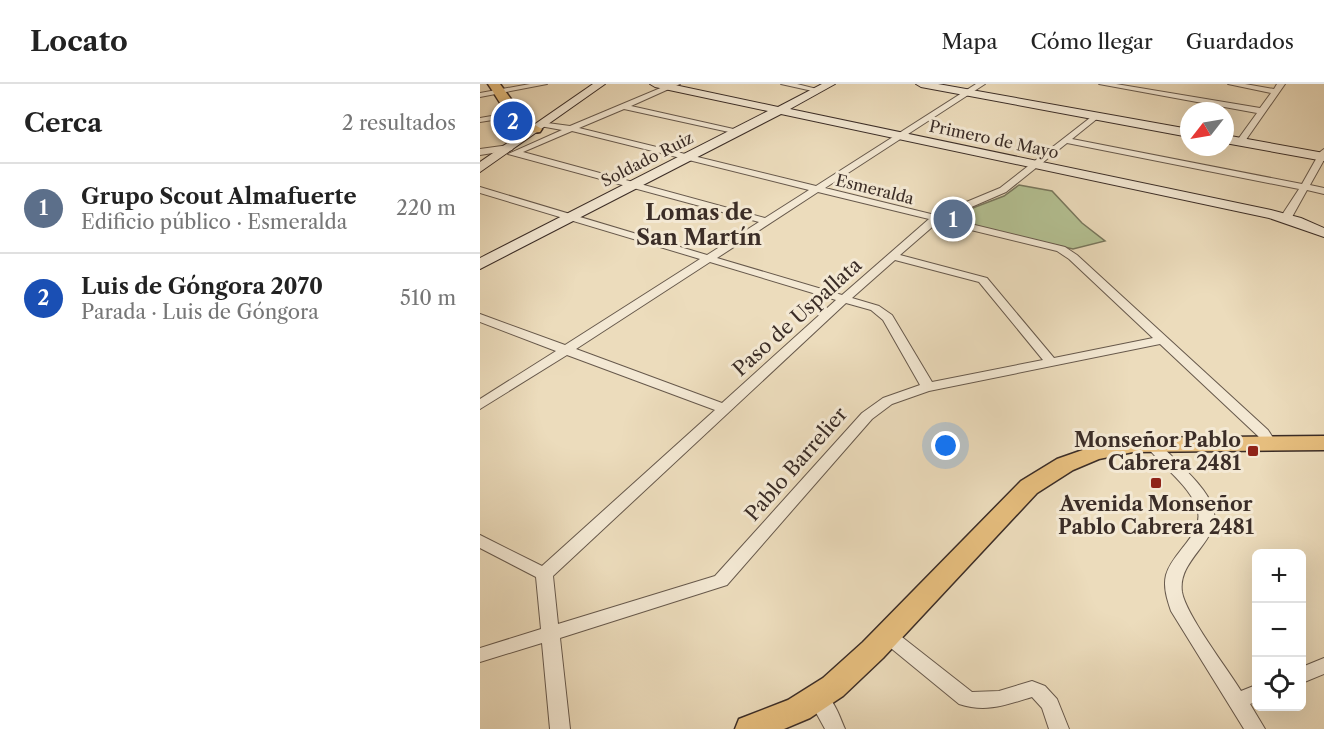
<!DOCTYPE html>
<html lang="es">
<head>
<meta charset="utf-8">
<style>
	body { margin:0; font-family:"Libre Caslon Text",serif; background:#f6f6f6; color:#222 }
	.controls { position:absolute; right:18px; bottom:18px; display:grid; overflow:hidden; border-radius:9px; box-shadow:0 6px 24px #0002 }
	.controls button { width:54px; height:54px; display:grid; place-items:center; padding:0; border:0; border-bottom:2px solid #e0e0e0; background:#fff; color:#222; font:30px sans-serif }
	.compass { position:absolute; left:700px; top:18px; width:54px; height:54px; border-radius:50%; background:#fff; box-shadow:0 6px 24px #0002; rotate:239deg }
	.you { position:absolute; left:466px; top:362px; width:21px; height:21px; margin:-15px; border:4px solid #fff; border-radius:50%; background:#1a73e8; box-shadow:0 0 0 9px #1a73e833 }
	.badge { display:grid; place-items:center; width:39px; height:39px; border-radius:50%; background:#d93025; color:#fff; font-size:20px; font-weight:700 }
	.pin { position:absolute; translate:-50% -50%; border:3px solid #fff; box-shadow:0 2px 6px #0006 }
	.list { margin:0; padding:0; list-style:none }
	h2 { display:flex; justify-content:space-between; align-items:center; height:78px; margin:0; padding:0 24px; font-size:26px }
	h2 small { font-size:20px; font-weight:400; color:#767676 }
	.list li { display:grid; grid-template-columns:39px 1fr auto; gap:18px; align-items:center; box-sizing:border-box; height:90px; padding:0 24px; border-top:2px solid #e0e0e0 }
	.list b { display:block; font-size:22px; white-space:nowrap }
	.list p { margin:0; font-size:20px; white-space:nowrap; color:#767676 }
	.list em { font-size:20px; font-style:normal; color:#767676 }
	.icon { flex:none; width:33px; height:33px; fill:none; stroke:currentColor; stroke-width:2; stroke-linecap:round; stroke-linejoin:round }
	.map { position:relative; flex:none; width:844px; height:645px; overflow:hidden }
	header { display:flex; align-items:center; gap:36px; box-sizing:border-box; height:84px; padding:0 30px; background:#fff; border-bottom:2px solid #e0e0e0 }
	header strong { font-size:28px }
	nav { display:flex; gap:33px; margin-inline-start:auto; font-size:21px }
	main { display:flex }
	aside { flex:1; background:#fff }
	.map>svg:first-child { display:block }
	.green { fill:#b4c193; stroke:#78775d; stroke-width:1.5 }
	.lines { fill:none; stroke-linecap:round; stroke-linejoin:round }
	.street-casing { stroke:#67594c; stroke-width:2 }
	.secondary-casing { stroke:#3b2d27; stroke-width:2 }
	.primary-casing { stroke:#3b2d27; stroke-width:3 }
	.street { fill:#f3e8d3; fill-rule:evenodd }
	.secondary { fill:#f3e8d3; fill-rule:evenodd }
	.primary { fill:#e6be7e; fill-rule:evenodd }
	.poi-dot { fill:#8f2418; stroke:#f3e8d3; stroke-width:2 }
	.labels { text-anchor:middle; dominant-baseline:central; stroke-width:6; stroke-linejoin:round; paint-order:stroke }
	.far-street-label { font-size:16px; fill:#3b2d27; stroke:#f3e8d3 }
	.street-label { font-size:20px; fill:#3b2d27; stroke:#f3e8d3 }
	.poi-label { font-size:20px; font-weight:bold; fill:#3b2d27; stroke:#f3e8d3; text-anchor:end }
	.far-district-label { font-size:22px; font-weight:bold; fill:#3b2d27; stroke:#f3e8d3 }
</style>
</head>
<body>
<header>
<strong>Locato</strong>
<nav><a>Mapa</a><a>Cómo llegar</a><a>Guardados</a></nav>
</header>
<main>
<aside>
<h2>Cerca<small>2 resultados</small></h2>
<ul class="list">
<li><span class="badge" style="background:#5c6f8a">1</span><div><b>Grupo Scout Almafuerte</b><p>Edificio público · Esmeralda</p></div><em>220 m</em></li>
<li><span class="badge" style="background:#1a4fb4">2</span><div><b>Luis de Góngora 2070</b><p>Parada · Luis de Góngora</p></div><em>510 m</em></li>
</ul>
</aside>
<div class="map">
<svg width="844" height="645" viewBox="0 0 844 645">
	<rect width="100%" height="100%" fill="#ecdcbc"/>
	<filter id="stains"><feTurbulence type="fractalNoise" baseFrequency=".00333" numOctaves="4"/><feColorMatrix values="0 0 0 0 .2 0 0 0 0 .09 0 0 0 0 .02 0 0 0 .5 -.17"/></filter>
	<radialGradient id="worn" r=".72"><stop offset=".6" stop-color="#630" stop-opacity="0"/><stop offset="1" stop-color="#630" stop-opacity=".3"/></radialGradient>
	<path class="green" d="M 539,101 L 572,107 L 602,139 L 625,157 L 593,165 L 464,135 L 524,112 Z"/>
	<g class="lines">
		<g class="street-casing">
			<path id="street" d="M 50,0 L 67,0 L 0,13 L 0,9 Z
				M 190,0 L 200,0 L 151,22 L 258,46 L 258,50 L 144,25 L 99,44 L 336,102 L 496,0 L 505,0 L 345,104 L 455,131 L 520,104 L 615,30 L 618,30 L 618,34 L 592,55 L 822,100 L 840,68 L 844,65 L 844,76 L 830,101 L 844,104 L 844,110 L 827,106 L 812,133 L 805,137 L 800,134 L 819,105 L 587,59 L 526,108 L 466,134 L 585,163 L 597,171 L 788,346 L 797,360 L 795,363 L 785,363 L 778,352 L 680,260 L 449,307 L 412,320 L 392,335 L 247,501 L 80,554 L 90,645 L 70,645 L 62,559 L 0,578 L 0,564 L 61,545 L 56,493 L 0,464 L 0,451 L 62,482 L 235,326 L 87,271 L 0,325 L 0,315 L 76,267 L 0,238 L 0,230 L 85,261 L 220,175 L 0,109 L 0,103 L 227,171 L 279,138 L 28,70 L 82,46 L 60,42 L 60,38 L 90,42 ZM 92,47 L 329,106 L 285,134 L 43,68 ZM 338,108 L 449,135 L 362,211 L 237,174 ZM 458,138 L 577,167 L 589,175 L 673,254 L 574,274 L 507,194 L 420,171 ZM 415,176 L 499,198 L 563,276 L 452,298 L 412,231 L 399,222 L 372,214 ZM 230,178 L 356,216 L 242,319 L 96,265 ZM 366,219 L 391,226 L 403,236 L 440,301 L 403,314 L 382,329 L 235,492 L 78,540 L 73,492 Z
				M 301,0 L 317,0 L 341,6 L 337,8 Z
				M 619,0 L 636,0 L 780,24 L 791,9 L 748,0 L 765,0 L 794,5 L 797,0 L 805,0 L 763,60 L 760,61 L 756,58 L 777,29 Z
				M 35,28 L 38,28 L 38,32 L 0,38 L 0,34 Z
				M 29,61 L 33,64 L 32,66 L 0,71 L 0,65 Z
				M 672,355 L 677,357 C 693,375 726,401 733,424 C 743,457 697,474 702,508 C 706,531 747,584 761,607 L 776,601 L 776,618 L 770,620 L 785,645 L 764,645 L 691,527 C 687,515 683,503 686,491 C 693,466 728,448 716,421 C 705,397 680,381 665,360 Z
				M 407,544 L 413,546 L 492,608 L 519,607 L 552,597 L 565,602 L 577,615 L 589,645 L 569,645 L 562,624 L 552,613 C 526,621 506,629 479,620 L 401,556 L 398,551 L 401,546 Z
				M 844,574 L 844,590 L 822,599 L 822,583 Z
				M 338,606 C 353,611 359,631 365,645 L 345,645 L 328,614 L 331,608 Z"/>
		</g>
		<g class="secondary-casing">
			<path id="secondary" d="M 113,0 L 125,0 L 0,88 L 0,78 Z
				M 170,0 L 190,0 L 298,23 L 342,0 L 355,0 L 310,25 L 791,126 L 821,134 L 844,144 L 844,153 L 789,134 L 301,30 L 0,185 L 0,174 L 288,27 L 175,3 Z
				M 436,0 L 458,0 L 709,45 L 709,53 L 441,3 Z
				M 745,51 L 844,69 L 844,77 L 745,59 Z"/>
		</g>
		<g class="primary-casing">
			<path id="primary" d="M 8,0 L 20,0 L 46,36 L 62,45 L 60,48 C 36,53 20,17 8,0 Z
				M 844,352 L 844,366 L 653,368 L 619,375 L 593,386 L 557,409 L 403,574 L 363,612 L 330,634 L 304,645 L 255,645 L 259,635 L 308,616 L 343,594 L 383,558 L 541,397 L 577,375 L 617,361 L 653,354 Z"/>
		</g>
		<use href="#street" class="street"/>
		<use href="#secondary" class="secondary"/>
		<use href="#primary" class="primary"/>
	</g>
	<g class="poi-dot">
		<rect x="767" y="361" width="12" height="12" rx="3"/>
		<rect x="670" y="393" width="12" height="12" rx="3"/>
	</g>
	<g class="labels">
		<g class="far-street-label">
			<text transform="translate(514 55) rotate(12)">Primero de Mayo</text>
			<text transform="translate(167 75) rotate(-27)">Soldado Ruiz</text>
			<text transform="translate(395 105) rotate(14)">Esmeralda</text>
		</g>
		<g class="street-label">
			<text transform="translate(317 233) rotate(-42)">Paso de Uspallata</text>
			<text transform="translate(316 380) rotate(-49)">Pablo Barrelier</text>
		</g>
		<g class="poi-label">
			<text x="761" y="356">Monseñor Pablo<tspan x="761" dy="23">Cabrera 2481</tspan></text>
			<text x="676" y="420" text-anchor="middle">Avenida Monseñor<tspan x="676" dy="23">Pablo Cabrera 2481</tspan></text>
		</g>
		<g class="far-district-label">
			<text x="219" y="128">Lomas de<tspan x="219" dy="25">San Martín</tspan></text>
		</g>
	</g>
	<rect width="100%" height="100%" filter="url(#stains)"/>
	<rect width="100%" height="100%" fill="url(#worn)"/>
</svg>
<div class="controls">
<button>+</button>
<button>−</button>
<button><svg class="icon" aria-label="locate" viewBox="0 0 24 24"><circle cx="12" cy="12" r="6"/><path d="M12 2v4M12 18v4M2 12h4M18 12h4"/></svg></button>
</div>
<svg class="compass" viewBox="-18 -18 36 36"><path d="M0-13l5 13h-10z" fill="#e53935"/><path d="M0 13l5-13h-10z" fill="#767676"/></svg>
<div class="you"></div>
<div class="pin badge" style="left:473px;top:135px;background:#5c6f8a">1</div>
<div class="pin badge" style="left:33px;top:37px;background:#1a4fb4">2</div>
</div>
</main>
</body>
</html>
